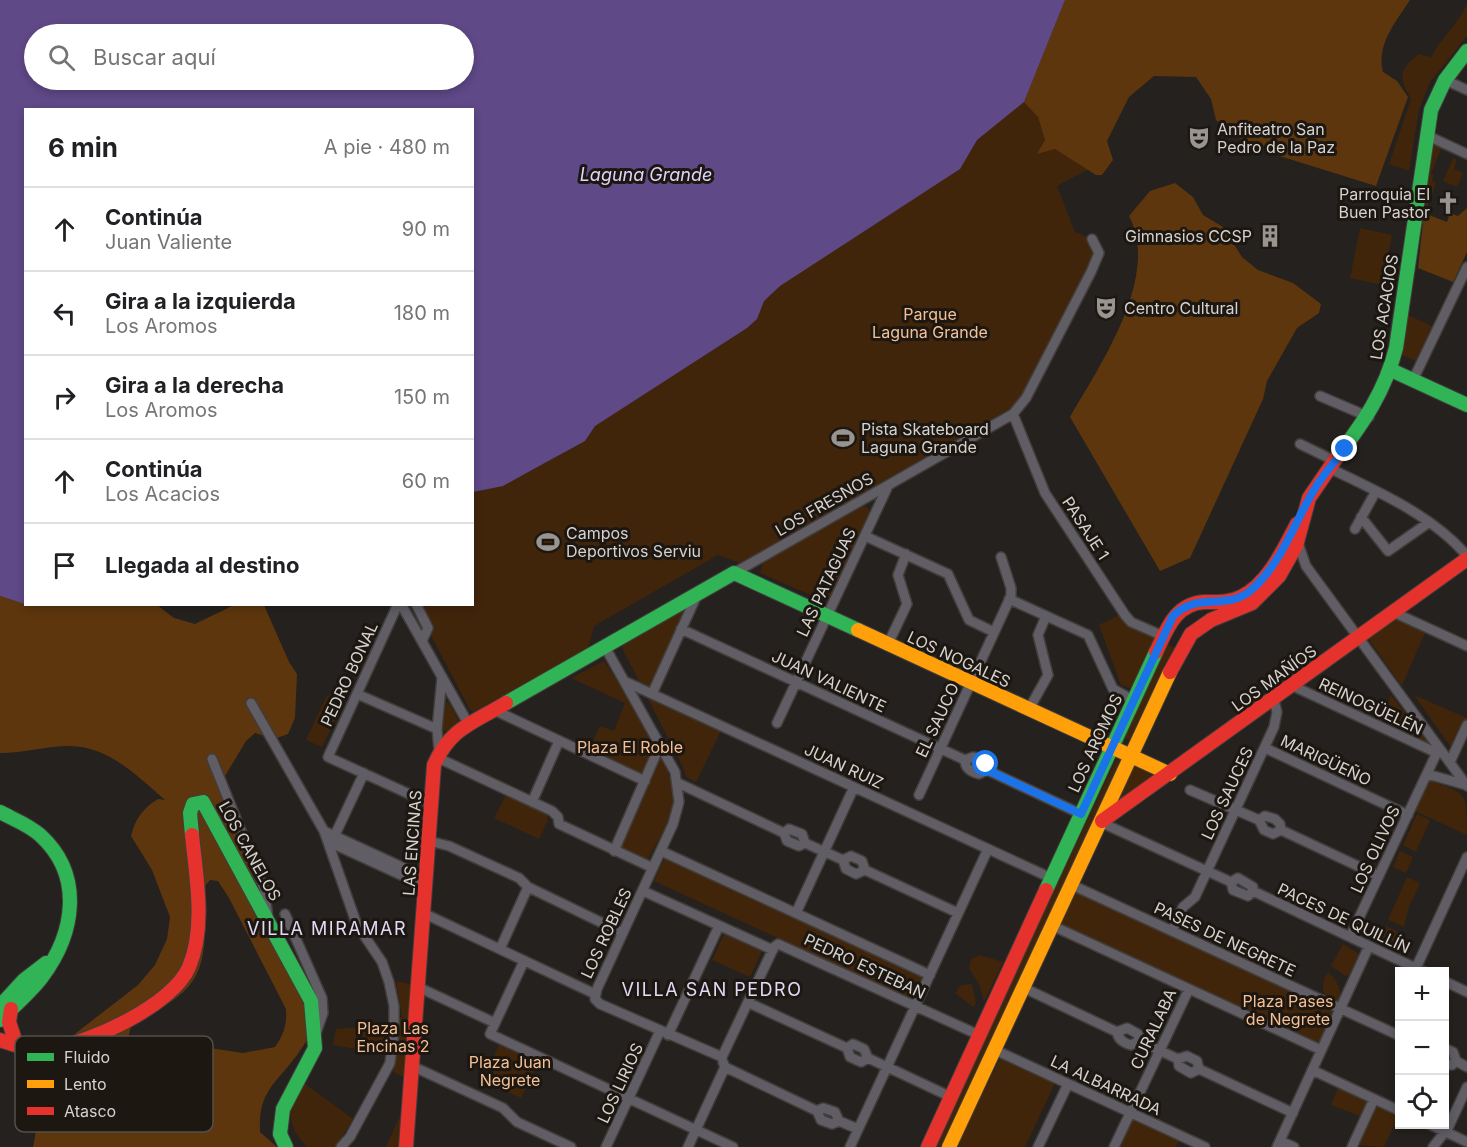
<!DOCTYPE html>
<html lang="es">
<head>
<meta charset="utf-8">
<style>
	body { margin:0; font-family:Inter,sans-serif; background:#f6f6f6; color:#202124 }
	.controls { position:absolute; right:18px; bottom:18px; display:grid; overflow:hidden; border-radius:0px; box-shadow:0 3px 9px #0003 }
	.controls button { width:54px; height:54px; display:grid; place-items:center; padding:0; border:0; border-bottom:2px solid #e0e0e0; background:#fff; color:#202124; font:30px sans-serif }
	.stop { position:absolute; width:18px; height:18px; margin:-14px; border:4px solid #1a73e8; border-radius:50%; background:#fff }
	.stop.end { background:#1a73e8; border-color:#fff; box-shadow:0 2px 6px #0008 }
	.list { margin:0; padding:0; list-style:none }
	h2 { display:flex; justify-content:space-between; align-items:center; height:78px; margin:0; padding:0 24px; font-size:26px }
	h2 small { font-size:20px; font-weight:400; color:#757577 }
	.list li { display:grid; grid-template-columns:39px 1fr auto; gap:18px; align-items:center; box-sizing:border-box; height:84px; padding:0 24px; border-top:2px solid #e0e0e0 }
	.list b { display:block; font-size:22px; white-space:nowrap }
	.list p { margin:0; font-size:20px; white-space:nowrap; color:#757577 }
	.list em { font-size:20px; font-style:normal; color:#757577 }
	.icon { flex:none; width:33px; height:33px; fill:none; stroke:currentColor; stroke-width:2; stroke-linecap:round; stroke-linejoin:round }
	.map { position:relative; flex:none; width:1467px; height:1147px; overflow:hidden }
	.search { position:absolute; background:#fff; box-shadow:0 3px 9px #0003; left:24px; top:24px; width:450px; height:66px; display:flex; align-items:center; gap:15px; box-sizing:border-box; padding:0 21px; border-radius:33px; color:#757577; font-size:22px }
	.panel { position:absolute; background:#fff; box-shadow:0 3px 9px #0003; left:24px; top:108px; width:450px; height:498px; border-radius:0px }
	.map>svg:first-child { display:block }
	.green { fill:#41250b; fill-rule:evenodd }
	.forest { fill:#5e360d; fill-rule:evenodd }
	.water { fill:#5f4987; fill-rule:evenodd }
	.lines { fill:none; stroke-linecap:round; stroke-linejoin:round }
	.street-casing { stroke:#403d3b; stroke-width:12 }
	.fast-casing { stroke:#403d3b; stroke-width:16 }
	.slow-casing { stroke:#403d3b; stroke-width:16 }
	.jam-casing { stroke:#403d3b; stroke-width:16 }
	.street { stroke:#605d65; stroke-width:9 }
	.fast { stroke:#30b455; stroke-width:14 }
	.slow { stroke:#ff9f0a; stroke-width:14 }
	.jam { stroke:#e5322d; stroke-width:14 }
	.route { stroke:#1a73e8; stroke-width:8 }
	.labels { text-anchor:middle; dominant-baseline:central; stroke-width:6; stroke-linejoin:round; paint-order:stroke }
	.poi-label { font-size:16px; fill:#d6d2ce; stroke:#1d1712; text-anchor:start }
	.street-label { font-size:16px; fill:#d6d2ce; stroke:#1d1712 }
	.park-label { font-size:16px; fill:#f6c096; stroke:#1d1712 }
	.water-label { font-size:18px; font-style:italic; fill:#dfd4fc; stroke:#1d1712 }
	.neighbourhood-label { font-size:18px; letter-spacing:1.5px; fill:#e1d9f6; stroke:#1d1712 }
	.key { fill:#1d1712; stroke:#544f4a; stroke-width:1.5 }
	.key-label { font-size:16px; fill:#d6d2ce }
</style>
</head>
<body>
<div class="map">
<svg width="1467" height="1147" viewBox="0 0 1467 1147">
	<rect width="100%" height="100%" fill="#24211e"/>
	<path class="green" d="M 0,0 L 1079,0 L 1038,117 L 1045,140 L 1038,153 L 1055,149 L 1089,169 L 1057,186 L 1075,232 L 1095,240 L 1097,248 L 1031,384 L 1011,408 L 740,563 L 718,555 L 594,626 L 588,649 L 474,712 L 470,710 L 415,605 L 472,604 L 473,492 L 481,491 L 472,110 L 26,110 L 26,604 L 87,605 L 0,617 ZM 34,34 L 464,34 L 464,80 L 34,80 Z
		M 1467,4 L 1467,36 L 1430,82 L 1419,110 L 1409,171 L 1389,164 L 1411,99 C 1399,77 1398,70 1419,54 L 1431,57 C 1442,37 1458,24 1467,4 Z
		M 1431,140 L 1467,156 L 1467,160 L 1441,149 L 1431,174 L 1434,175 L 1432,181 L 1436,183 L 1425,214 Z
		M 1453,158 L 1457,160 L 1454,169 L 1463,173 L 1457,187 L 1443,181 Z
		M 1360,228 L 1392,235 L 1382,285 L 1350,278 Z
		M 1408,315 L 1432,326 L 1416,361 L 1402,355 Z
		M 860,506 L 867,507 L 871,514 L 829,603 L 760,573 L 763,562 Z
		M 691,604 L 649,695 L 721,731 L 696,782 L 686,777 L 683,767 L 622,648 L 626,641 Z
		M 1119,615 L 1155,638 L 1133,689 L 1121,685 L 1099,625 Z
		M 1396,617 L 1426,630 L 1402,686 L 1368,638 Z
		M 1165,643 L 1174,648 L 1132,740 L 1118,738 Z
		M 604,661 C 627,697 682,768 672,810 C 667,827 655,845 647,861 L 616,848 L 647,782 L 588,752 L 600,726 L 614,731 L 625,703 L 571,678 Z
		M 327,695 L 343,703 L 322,747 L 306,740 Z
		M 1391,695 L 1433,749 L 1406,736 L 1409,730 L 1382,718 Z
		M 1414,695 L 1467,718 L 1453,750 Z
		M 446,702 L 449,703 L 459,721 L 459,726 L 448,732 L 442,730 Z
		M 1118,756 L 1124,758 L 943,1147 L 933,1147 Z
		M 1135,764 L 1151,772 L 1152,778 L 1121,802 L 1116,802 L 1131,767 Z
		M 1430,781 C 1467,794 1467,790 1467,835 L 1415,811 Z
		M 506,795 L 546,812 L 548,820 L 539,839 L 494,818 Z
		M 1417,814 L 1430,820 L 1416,852 L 1403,845 Z
		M 1400,851 L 1413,857 L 1406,873 L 1393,867 Z
		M 665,857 L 925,975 L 912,1000 L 654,881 Z
		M 1407,877 L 1420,883 L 1409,907 L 1404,927 L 1388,920 Z
		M 1073,889 L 1335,1010 L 1318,1046 L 1056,924 Z
		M 1386,926 L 1402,934 L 1393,952 L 1377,944 Z
		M 724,934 L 762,951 L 750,977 L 712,960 Z
		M 1343,944 L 1359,954 L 1349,975 L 1345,976 L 1331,966 Z
		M 980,955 L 1003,962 L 984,1002 L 980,986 L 969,968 L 971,959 Z
		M 1328,972 C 1337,980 1345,993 1337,1004 C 1322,996 1319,986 1328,972 Z
		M 396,981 L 413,985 L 406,1078 L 393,1072 L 397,1056 L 333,1045 L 336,1029 L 375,1026 L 402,1017 Z
		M 972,984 L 976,1004 L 973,1007 L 955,993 L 961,985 Z
		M 499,1045 L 538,1062 L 521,1098 L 482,1081 Z
		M 1000,1059 L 1055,1083 L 1025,1147 L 956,1147 Z
		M 301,1081 L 353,1119 L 335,1147 L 307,1147 C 284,1123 289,1109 301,1081 Z
		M 1338,1088 L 1398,1117 L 1384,1147 L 1357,1145 L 1370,1120 L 1331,1105 Z
		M 402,1111 L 403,1147 L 386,1147 Z
		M 1132,1119 L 1179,1140 L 1176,1147 L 1121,1147 Z"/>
	<path class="forest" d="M 1065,0 L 1410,0 C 1396,22 1376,44 1383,72 L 1397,81 L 1408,97 L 1376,186 L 1251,147 L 1216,120 L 1211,99 L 1196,77 L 1154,76 L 1129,97 L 1107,141 L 1113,160 L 1102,175 L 1096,175 L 1055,149 L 1037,154 L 1045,140 L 1038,117 L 1024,102 Z
		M 1175,183 L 1193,197 L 1203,215 L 1223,227 L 1242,257 L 1258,270 L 1293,283 L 1321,304 L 1319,313 L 1297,328 L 1267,381 L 1263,399 L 1190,558 L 1160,571 L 1070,417 C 1100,365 1161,276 1129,216 L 1150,191 Z
		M 1467,208 L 1467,252 L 1453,282 L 1418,268 L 1424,213 L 1447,222 L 1450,213 L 1458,216 Z
		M 0,596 L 26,604 L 157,605 L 174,618 L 195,624 L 234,605 L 264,605 L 289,662 L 297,674 L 295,718 L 288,734 L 274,739 L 255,733 L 246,741 L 225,776 L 268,929 L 300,984 L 314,1027 C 309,1036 304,1046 297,1055 C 275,1085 258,1091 260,1132 L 277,1147 L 33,1147 L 38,1120 L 60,1060 L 76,1033 L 138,985 L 155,965 L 167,939 L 170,917 L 152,870 L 131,836 C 135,819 143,808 158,799 L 165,800 C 137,776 110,747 70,746 C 47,746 23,753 0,753 ZM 210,880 L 218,881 L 229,898 L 286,1009 C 287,1024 284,1034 275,1047 L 243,1053 L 183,1044 L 128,1039 L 131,1026 C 150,1014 179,1001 192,982 C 210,957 204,915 205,886 Z"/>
	<path class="water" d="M 0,0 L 1065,0 L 1024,102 L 977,140 L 960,169 L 780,286 L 764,301 L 757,319 L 747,328 L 595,426 L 585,441 L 530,471 L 503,486 L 473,492 L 472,110 L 26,110 L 25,604 L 0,596 ZM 464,34 L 464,80 L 34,80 L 34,34 Z"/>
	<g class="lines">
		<g class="street-casing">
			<path id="street" d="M 1445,80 L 1467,90
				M 1426,135 L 1467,154
				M 1413,380 L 1467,267
				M 1320,396 L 1369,417
				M 1013,414 L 1045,493 L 1125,615 L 1131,622 L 1163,636
				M 1300,444 L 1335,461
				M 1329,468 C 1375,490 1434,516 1467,556
				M 1361,517 L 1388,551 L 1428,523
				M 1355,529 L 1376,491
				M 865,536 L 948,574 L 969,620 L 994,632
				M 1298,543 L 1306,566 L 1467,786
				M 734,573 L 1013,414 L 1026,398 L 1091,272 L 1099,253 L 1092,239
				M 1009,599 L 1088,635 L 1113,689 L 1133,700
				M 398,604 L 328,757 L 431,804
				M 401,604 L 469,725
				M 416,604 L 428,628 L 422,641
				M 1393,612 L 1467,646
				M 681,629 L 965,760 C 965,769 971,772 979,774 L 987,770
				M 888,644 L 907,604 L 898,575 L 906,554
				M 605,647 L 675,772 L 679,802 L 673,824 L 597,989 L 595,999 L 600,1004 L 722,1057
				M 624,681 L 1051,878
				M 1293,686 L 1437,753
				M 357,694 L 437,729
				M 652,694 L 697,595
				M 251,703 L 324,831 L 357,925 L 382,962 L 389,982 L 394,1006 L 394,1033 L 390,1063 L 350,1137 L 341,1147
				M 1029,709 L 1048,675 L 1038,635 L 1046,616
				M 494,710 L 645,781
				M 777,723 L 888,486
				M 1265,748 L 1408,815
				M 439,750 L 437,729 L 442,677
				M 436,757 L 552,811 L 558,817 L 559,824 L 653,868
				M 212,759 L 264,888 L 268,917
				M 965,760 L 973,757 C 981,758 987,762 987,770 L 1081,814
				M 1450,762 L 1467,725
				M 1427,774 L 1466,785
				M 678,783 L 784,833 L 787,841 L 799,846 L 805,843 L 843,860
				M 1190,790 L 1259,820 L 1264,830 L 1273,834 L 1281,830 L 1379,876
				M 919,795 L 1011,596 L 1011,588 L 1001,557
				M 532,802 L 559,741
				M 1259,820 L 1265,816 L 1275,819 L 1280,824 L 1281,830
				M 1100,822 L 1231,882 L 1233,890 L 1248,896 L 1253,891
				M 324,831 L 426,878
				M 784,833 L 789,829 L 802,834 L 805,843
				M 334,837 L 364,773
				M 429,841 L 449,846 L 519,878 L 528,887 L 623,933
				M 329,842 L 425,886
				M 614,851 L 660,745
				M 661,851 L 930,975
				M 843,860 L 851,856 L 862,861 L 865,870
				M 843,860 L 846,869 L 856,874 L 865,870
				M 865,870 L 958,913
				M 1231,882 L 1238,878 L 1253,887 L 1253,891
				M 1072,885 L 1400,1036
				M 643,891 L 773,950
				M 1253,891 L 1424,972
				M 423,913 L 595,994
				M 796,913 L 854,787
				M 285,914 L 322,998 L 323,1013 L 316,1033
				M 1053,926 L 1321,1050
				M 1172,931 L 1183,907 L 1195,897 L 1274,727 L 1277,712 L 1274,700
				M 1350,937 L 1439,748
				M 500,949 L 528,887
				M 524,961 L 490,1034 L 733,1147
				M 1416,968 L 1467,857
				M 1444,981 L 1467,992
				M 418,987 L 495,1023
				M 1024,988 L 1117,1032 C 1118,1040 1124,1043 1131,1045 L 1139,1041
				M 749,1003 L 847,1048
				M 1117,1032 L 1127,1028 L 1138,1034 L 1139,1041 L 1178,1059 L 1187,1056 L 1197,1061 L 1199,1069 L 1293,1113
				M 668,1035 L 719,926
				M 847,1048 L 850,1057 L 861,1062 L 868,1058 L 951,1097
				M 847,1048 L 853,1044 L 864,1049 L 868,1058
				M 1444,1048 L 1453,1052 L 1456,1061
				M 995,1050 L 1205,1147
				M 722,1057 L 774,947 L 778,944 L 979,1035
				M 1178,1059 L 1179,1066 L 1191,1073 L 1199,1069
				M 1444,1064 L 1452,1065 L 1456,1061 L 1467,1067
				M 412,1066 L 503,1108 L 517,1122 L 571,1147
				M 725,1067 L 817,1111
				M 1312,1070 L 1400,1111
				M 817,1111 L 821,1120 L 832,1124 L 839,1121 L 858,1129
				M 817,1111 L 823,1108 L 835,1112 L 839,1121
				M 1429,1124 L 1467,1142
				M 1280,1141 L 1294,1147
				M 606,1147 L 660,1031
				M 688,1147 L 725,1067 L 723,1062
				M 850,1147 L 988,849
				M 1038,1147 L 1068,1084
				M 1114,1147 L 1189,989
				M 1277,1147 L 1369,946
				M 1352,1147 L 1374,1099
				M 1433,1147 L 1448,1128 L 1467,1087"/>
		</g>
		<g class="fast-casing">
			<path id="fast" d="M 1391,370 L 1467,405
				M 1337,457 C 1364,422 1385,391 1396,348 L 1431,110 L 1445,80 L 1467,51
				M 506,703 L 734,573 L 858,630
				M 0,812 C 13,819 29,825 40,835 C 84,875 75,933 42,977 C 30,993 14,1006 0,1020
				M 192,835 L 190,813 L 193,804 L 203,802 L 311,1001 L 315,1048 L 283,1109 L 280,1134 L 286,1147
				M 1046,890 L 1156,652
				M 0,1006 L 24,980 L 46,963"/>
		</g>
		<g class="slow-casing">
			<path id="slow" d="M 858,630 L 1170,774
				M 949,1147 L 1170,672"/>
		</g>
		<g class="jam-casing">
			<path id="jam" d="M 1156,652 C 1167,629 1175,604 1204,602 C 1217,602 1229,603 1241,597 C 1268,584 1284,549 1297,524
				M 1170,672 L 1191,634 L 1211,620 L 1252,603 L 1279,576 L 1296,546 L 1309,498 L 1337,457
				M 1102,821 L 1467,559
				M 11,1009 L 9,1022 L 14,1037
				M 0,1040 C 16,1046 32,1050 49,1048 C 88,1045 174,1004 189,967 C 206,927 196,876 192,835
				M 406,1147 L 434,765 C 450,728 473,723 506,703
				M 928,1147 L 1046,890"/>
		</g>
		<use href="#street" class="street"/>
		<use href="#fast" class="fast"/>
		<use href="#slow" class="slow"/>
		<use href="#jam" class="jam"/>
	</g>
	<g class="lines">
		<path class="route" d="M 986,764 L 987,770 L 1081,814 L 1173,616 C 1198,591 1225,611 1250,591 C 1281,565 1294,523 1314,490 C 1323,475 1334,462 1345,449"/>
	</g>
	<defs>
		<g id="theatre-bare" transform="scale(1.8)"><path d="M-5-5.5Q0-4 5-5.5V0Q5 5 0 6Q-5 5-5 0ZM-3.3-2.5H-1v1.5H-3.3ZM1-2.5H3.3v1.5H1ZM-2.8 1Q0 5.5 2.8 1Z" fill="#989490" stroke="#1d1712" stroke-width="2.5" paint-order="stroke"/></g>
		<g id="church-bare" transform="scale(1.8)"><path d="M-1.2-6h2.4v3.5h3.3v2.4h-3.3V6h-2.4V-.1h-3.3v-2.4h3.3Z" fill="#989490" stroke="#1d1712" stroke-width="2.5" paint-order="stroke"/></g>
		<g id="building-bare" transform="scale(1.8)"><path d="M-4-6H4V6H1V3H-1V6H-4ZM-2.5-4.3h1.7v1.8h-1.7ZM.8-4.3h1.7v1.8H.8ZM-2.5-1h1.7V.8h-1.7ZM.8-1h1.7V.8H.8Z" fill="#989490" stroke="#1d1712" stroke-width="2.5" paint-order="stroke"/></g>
		<g id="stadium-bare" transform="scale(1.8)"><path d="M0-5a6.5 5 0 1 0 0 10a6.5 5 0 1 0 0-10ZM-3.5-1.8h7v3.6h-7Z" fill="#989490" stroke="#1d1712" stroke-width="2.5" paint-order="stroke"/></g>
	</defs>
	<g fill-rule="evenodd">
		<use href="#theatre-bare" x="1199" y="138"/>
		<use href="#church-bare" x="1448" y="203"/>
		<use href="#building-bare" x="1270" y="236"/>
		<use href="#theatre-bare" x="1106" y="308"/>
		<use href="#stadium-bare" x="843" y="438"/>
		<use href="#stadium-bare" x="548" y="542"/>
	</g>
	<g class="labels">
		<g class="poi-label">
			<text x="1217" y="129">Anfiteatro San<tspan x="1217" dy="18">Pedro de la Paz</tspan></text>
			<text x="1430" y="194" text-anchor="end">Parroquia El<tspan x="1430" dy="18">Buen Pastor</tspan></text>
			<text x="1252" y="236" text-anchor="end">Gimnasios CCSP</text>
			<text x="1124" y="308">Centro Cultural</text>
			<text x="861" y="429">Pista Skateboard<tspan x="861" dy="18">Laguna Grande</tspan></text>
			<text x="566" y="533">Campos<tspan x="566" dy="18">Deportivos Serviu</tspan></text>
		</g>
		<g class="street-label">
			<text transform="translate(1384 307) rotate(-81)">LOS ACACIOS</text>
			<text transform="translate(824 504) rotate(-30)">LOS FRESNOS</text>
			<text transform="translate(1086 528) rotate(57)">PASAJE 1</text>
			<text transform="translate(826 582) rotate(-65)">LAS PATAGUAS</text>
			<text transform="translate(959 659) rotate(25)">LOS NOGALES</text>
			<text transform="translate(349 674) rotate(-65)">PEDRO BONAL</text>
			<text transform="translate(1274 678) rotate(-36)">LOS MAÑÍOS</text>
			<text transform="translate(829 681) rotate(25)">JUAN VALIENTE</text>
			<text transform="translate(1371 706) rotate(25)">REINOGÜELÉN</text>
			<text transform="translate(937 720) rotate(-65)">EL SAUCO</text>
			<text transform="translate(1095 743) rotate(-65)">LOS AROMOS</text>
			<text transform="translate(1326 760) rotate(25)">MARIGÜEÑO</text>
			<text transform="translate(844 766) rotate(25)">JUAN RUIZ</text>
			<text transform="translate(1227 793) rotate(-65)">LOS SAUCES</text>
			<text transform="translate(412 843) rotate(-86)">LAS ENCINAS</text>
			<text transform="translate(1375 849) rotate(-65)">LOS OLIVOS</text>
			<text transform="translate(250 851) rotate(61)">LOS CANELOS</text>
			<text transform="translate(1344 918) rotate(25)">PACES DE QUILLÍN</text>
			<text transform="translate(606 933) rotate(-65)">LOS ROBLES</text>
			<text transform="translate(1225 939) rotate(25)">PASES DE NEGRETE</text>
			<text transform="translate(865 966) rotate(25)">PEDRO ESTEBAN</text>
			<text transform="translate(1153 1029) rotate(-65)">CURALABA</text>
			<text transform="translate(620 1083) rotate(-65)">LOS LIRIOS</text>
			<text transform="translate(1106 1085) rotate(25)">LA ALBARRADA</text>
		</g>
		<g class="park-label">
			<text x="930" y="314">Parque<tspan x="930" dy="18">Laguna Grande</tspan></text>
			<text x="630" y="747">Plaza El Roble</text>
			<text x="1288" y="1001">Plaza Pases<tspan x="1288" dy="18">de Negrete</tspan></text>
			<text x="393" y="1028">Plaza Las<tspan x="393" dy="18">Encinas 2</tspan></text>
			<text x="510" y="1062">Plaza Juan<tspan x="510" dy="18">Negrete</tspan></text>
		</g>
		<g class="water-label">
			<text x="646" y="174">Laguna Grande</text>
		</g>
		<g class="neighbourhood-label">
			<text x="327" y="928">VILLA MIRAMAR</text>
			<text x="712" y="989">VILLA SAN PEDRO</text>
		</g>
	</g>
	<rect x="15" y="1036" width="198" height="96" rx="9" class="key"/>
	<rect x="27" y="1053" width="27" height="8" fill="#30b455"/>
	<rect x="27" y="1080" width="27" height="8" fill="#ff9f0a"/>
	<rect x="27" y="1107" width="27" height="8" fill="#e5322d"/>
	<g class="key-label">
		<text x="64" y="1063">Fluido</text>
		<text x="64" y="1090">Lento</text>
		<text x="64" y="1117">Atasco</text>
	</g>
</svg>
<div class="controls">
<button>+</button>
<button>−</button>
<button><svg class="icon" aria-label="locate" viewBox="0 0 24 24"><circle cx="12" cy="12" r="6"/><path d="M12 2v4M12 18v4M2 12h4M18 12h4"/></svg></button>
</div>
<div class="stop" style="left:986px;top:764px"></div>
<div class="stop end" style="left:1345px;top:449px"></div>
<div class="search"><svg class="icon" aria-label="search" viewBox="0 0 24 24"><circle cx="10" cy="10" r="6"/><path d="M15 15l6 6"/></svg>Buscar aquí</div>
<section class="panel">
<h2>6 min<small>A pie · 480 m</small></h2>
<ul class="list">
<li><svg class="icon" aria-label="ahead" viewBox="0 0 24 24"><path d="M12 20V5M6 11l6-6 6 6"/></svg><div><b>Continúa</b><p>Juan Valiente</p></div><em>90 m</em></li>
<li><svg class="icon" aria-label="left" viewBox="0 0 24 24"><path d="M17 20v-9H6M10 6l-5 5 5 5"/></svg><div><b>Gira a la izquierda</b><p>Los Aromos</p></div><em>180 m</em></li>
<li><svg class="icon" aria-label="right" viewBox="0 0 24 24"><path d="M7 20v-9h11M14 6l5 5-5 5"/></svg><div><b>Gira a la derecha</b><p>Los Aromos</p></div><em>150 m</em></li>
<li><svg class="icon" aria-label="ahead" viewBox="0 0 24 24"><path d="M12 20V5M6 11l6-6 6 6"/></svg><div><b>Continúa</b><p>Los Acacios</p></div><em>60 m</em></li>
<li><svg class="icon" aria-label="arrive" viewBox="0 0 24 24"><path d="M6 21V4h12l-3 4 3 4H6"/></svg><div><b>Llegada al destino</b></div></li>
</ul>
</section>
</div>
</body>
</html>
